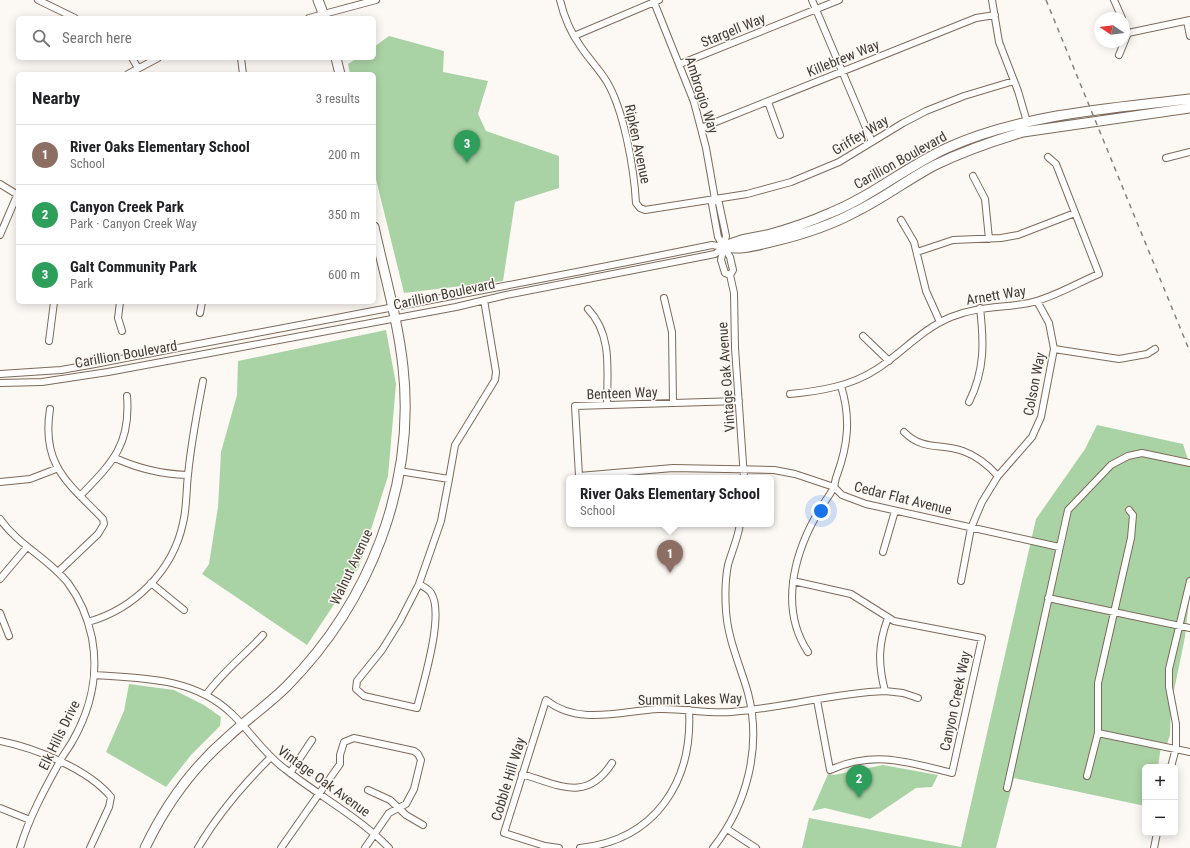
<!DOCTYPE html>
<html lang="en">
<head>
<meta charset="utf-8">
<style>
	body { margin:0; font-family:"Roboto Condensed",sans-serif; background:#f6f6f6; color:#202124 }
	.controls { position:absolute; right:12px; bottom:12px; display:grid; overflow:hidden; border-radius:6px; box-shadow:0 2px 10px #0003 }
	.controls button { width:36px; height:36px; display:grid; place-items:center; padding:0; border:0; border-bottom:1px solid #e0e0e0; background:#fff; color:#202124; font:20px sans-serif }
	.compass { position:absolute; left:1094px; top:12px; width:36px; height:36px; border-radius:50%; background:#fff; box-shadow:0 2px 10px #0003; rotate:283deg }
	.you { position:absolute; left:821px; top:511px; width:14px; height:14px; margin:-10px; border:3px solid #fff; border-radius:50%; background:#1a73e8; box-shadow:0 0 0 6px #1a73e833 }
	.badge { display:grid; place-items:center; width:26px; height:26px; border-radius:50%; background:#b13f9b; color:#fff; font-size:13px; font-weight:700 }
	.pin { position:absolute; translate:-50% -33px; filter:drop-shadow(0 1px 2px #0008) }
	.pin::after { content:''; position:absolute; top:21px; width:14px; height:12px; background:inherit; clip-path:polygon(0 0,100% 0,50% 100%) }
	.popup { position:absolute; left:566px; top:475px; width:208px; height:52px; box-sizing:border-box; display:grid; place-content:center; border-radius:6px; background:#fff; filter:drop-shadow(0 1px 3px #0005); font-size:13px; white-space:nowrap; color:#757577 }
	.popup b { font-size:15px; color:#202124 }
	.popup::after { content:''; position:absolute; left:50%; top:100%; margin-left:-8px; border:8px solid transparent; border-top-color:#fff }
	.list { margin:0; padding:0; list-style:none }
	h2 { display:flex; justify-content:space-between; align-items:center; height:52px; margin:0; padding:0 16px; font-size:17px }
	h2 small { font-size:13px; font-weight:400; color:#757577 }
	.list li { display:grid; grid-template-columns:26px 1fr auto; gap:12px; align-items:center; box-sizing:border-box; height:60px; padding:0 16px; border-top:1px solid #e0e0e0 }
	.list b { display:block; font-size:15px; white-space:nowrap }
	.list p { margin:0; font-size:13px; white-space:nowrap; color:#757577 }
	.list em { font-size:13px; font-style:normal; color:#757577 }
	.icon { flex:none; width:22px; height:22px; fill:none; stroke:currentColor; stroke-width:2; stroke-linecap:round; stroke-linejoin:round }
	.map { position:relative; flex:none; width:1190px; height:848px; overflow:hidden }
	.search { position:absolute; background:#fff; box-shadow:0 2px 10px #0003; left:16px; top:16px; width:360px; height:44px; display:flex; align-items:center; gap:10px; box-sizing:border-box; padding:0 14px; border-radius:6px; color:#757577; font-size:15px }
	.panel { position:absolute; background:#fff; box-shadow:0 2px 10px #0003; left:16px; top:72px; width:360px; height:232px; border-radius:6px }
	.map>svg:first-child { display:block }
	.green { fill:#aad3a5 }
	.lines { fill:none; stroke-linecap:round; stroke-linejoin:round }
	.street-casing { stroke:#7d6a5a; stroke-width:8 }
	.secondary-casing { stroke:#7d6a5a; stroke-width:11 }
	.street { stroke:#fff; stroke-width:6 }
	.secondary { stroke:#fff; stroke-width:9 }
	.rail { stroke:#89827c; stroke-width:1.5; stroke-dasharray:5 5; stroke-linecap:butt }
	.labels { text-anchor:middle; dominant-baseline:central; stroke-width:3; stroke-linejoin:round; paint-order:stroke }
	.street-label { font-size:14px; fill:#423a33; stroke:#fcf8f4 }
</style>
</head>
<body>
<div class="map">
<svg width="1190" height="848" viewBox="0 0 1190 848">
	<rect width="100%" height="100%" fill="#fcf8f4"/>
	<path class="green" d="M 389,36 L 444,51 L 443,72 L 488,81 L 478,114 L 486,131 L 559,156 L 559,188 L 515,202 L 503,281 L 404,293 L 374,171 L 374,74 L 350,74 L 348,64 L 357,58 L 374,58 L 374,47 Z
		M 386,330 L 396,384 L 388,476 L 359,567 L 307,645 L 202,574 L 209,564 L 218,507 L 221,452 L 237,395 L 238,361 Z
		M 1097,425 L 1183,444 L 1190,466 L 1190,592 L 1185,637 L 1171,705 L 1170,735 L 1167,744 L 1161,746 L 1158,767 L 1145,767 L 1145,806 L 1014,778 L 996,848 L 802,848 L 809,818 L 961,847 L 1036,519 L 1085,449 Z
		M 129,684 L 174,690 L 204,705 L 221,717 L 220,726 L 191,755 L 166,787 L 106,752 L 124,711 Z
		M 883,765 L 938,775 L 932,787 L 916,788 L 870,819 L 825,808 L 812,811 L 828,774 L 834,775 Z"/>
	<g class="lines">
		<g class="street-casing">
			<path id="street" d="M 38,0 L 75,18
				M 560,0 C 564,17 571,33 581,47 C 589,59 599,69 607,82 C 624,111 634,168 636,203 L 640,208 L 645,210 L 747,194 L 791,182 L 839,162 L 903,123 L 926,111 L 964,96 L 1014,81
				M 812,0 L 872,142
				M 992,0 L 999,42 L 1018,91 L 1027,122
				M 1114,0 L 1122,18
				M 654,2 L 694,102 L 706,148 L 715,199 L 719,203 L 726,236 L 721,260 L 725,273 L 730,275
				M 309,18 L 376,0
				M 1187,21 L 1190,36
				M 1124,24 L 1128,33
				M 1128,33 L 1190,20
				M 574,36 L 659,0
				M 1119,55 L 1128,33
				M 132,58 L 138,68
				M 241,58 L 243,74
				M 680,64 L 839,0
				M 128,74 L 158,58
				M 768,102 L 780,135
				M 701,128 L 976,18 L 995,15
				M 1166,158 L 1190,152
				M 973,176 L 985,199 L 989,239
				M 0,184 L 18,195
				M 715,199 L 712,204 L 718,237 L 730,257 L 733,270 L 730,275 L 734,293 L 735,348 L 744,478
				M 901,220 L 914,242 L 926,291 L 940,322
				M 0,235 L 18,193
				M 917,252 L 953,240 L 1001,238 L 1018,235 L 1075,213
				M 664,298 L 672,332 L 673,403
				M 120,302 L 118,318 L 122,331
				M 588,309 C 613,335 607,372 607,405
				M 200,313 L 202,302
				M 863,336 L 889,361
				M 49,341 L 54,302
				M 1054,349 L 1119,359 L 1147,354 L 1155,349
				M 0,374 L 61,370 L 95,364 C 300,324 507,287 712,245 L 724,247
				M 0,383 L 42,382 L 108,372 L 456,307 L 506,295 L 715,254 L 724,247
				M 790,394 C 821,391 851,386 877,369 C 903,352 922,329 951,317 C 978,306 1002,308 1029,303 C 1053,298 1077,283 1099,274 L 1056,164 L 1048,157
				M 739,401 L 575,406 L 579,476 L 673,468 L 774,470 L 795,474 L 834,487 L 842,495 L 866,504 L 1059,547
				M 969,402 C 985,370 984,342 980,308
				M 50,409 C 41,465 68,483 103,519 L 104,524 L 98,534 L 58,572
				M 904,432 C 923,451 940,443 963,451 C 977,456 988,465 998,476
				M 115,458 C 139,469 161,474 187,475
				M 399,471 L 449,479 L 441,521 L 419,584 L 400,621 L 382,650 L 357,681 L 356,689 L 364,696 L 417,708 C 423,683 445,614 431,593 C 429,589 422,586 419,584
				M 449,479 L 455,445 L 495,380 L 496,372 L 484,300
				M 0,482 L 30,479 L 56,469
				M 80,496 C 112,463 131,445 127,396
				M 0,519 C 18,545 48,558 68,583 C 80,599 88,619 92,638 C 99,676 91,709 72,742 C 68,749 62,756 59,763 C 44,790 29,818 20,848
				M 883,552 L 895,511
				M 0,579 L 27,547
				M 793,581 L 851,594 L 894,621 L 982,638 L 952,773 C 908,762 874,750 830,770 L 817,700
				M 961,581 L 971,528 L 982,502 L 998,476 L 1032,437 L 1041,417 L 1054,349 L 1049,323 L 1037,301
				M 151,583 L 184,610
				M 1048,598 L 1190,628
				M 0,613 L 9,636
				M 88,622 C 134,609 173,571 183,523 C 187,507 186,491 188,475 C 191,443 197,412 203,381
				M 808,652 C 780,610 793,557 816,516 C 821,506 829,497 834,487 C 835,484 835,479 837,475 C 848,445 851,418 841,386
				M 95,675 C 144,678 195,678 232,714 C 251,732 264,754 285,769 C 319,796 359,817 389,848
				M 885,691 C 878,664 878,644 888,618
				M 206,695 C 222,672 244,656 263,635
				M 1098,733 L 1190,752
				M 0,741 C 35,748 88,769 111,797 L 109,807 L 90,848
				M 1171,767 L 1176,748 L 1176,724 L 1169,687 L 1169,669 L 1190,581
				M 290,773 L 312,740
				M 522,774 C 559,785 586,803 612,763
				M 1087,776 L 1098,733 L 1098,683 L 1131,538 L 1133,515 L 1129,510
				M 1007,788 L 1068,510 L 1111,465 L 1128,456 L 1142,453 L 1190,463
				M 368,790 L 390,800 L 406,815 L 423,825
				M 0,808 L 30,820
				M 727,829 L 756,848
				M 198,848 C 218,814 242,786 270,758
				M 281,848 L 340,764 L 340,755 L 344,742 L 354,738 L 414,751 L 418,754 L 421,760 L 414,789 L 406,804 L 389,813 L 365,848
				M 559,848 L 545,846 L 504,833 L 546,700 C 578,726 622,711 658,709 C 683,708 707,714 731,712 C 783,708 833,693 885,691 L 903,693 L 918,698
				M 580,848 C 656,840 693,781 689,710
				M 713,848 C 747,805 762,747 748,693 C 740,665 728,640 726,611 C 725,596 725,580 728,565 C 732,551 738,538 740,524
				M 1154,848 L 1157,833"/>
		</g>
		<g class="secondary-casing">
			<path id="secondary" d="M 318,0 L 325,18
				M 336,58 L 340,74
				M 724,247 C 738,239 752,238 767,235 C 789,229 810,222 830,213 C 872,196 906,167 947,148 C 1023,114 1108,109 1190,99
				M 724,247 C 740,250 755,246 771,242 C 801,235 830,226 857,211 C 884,198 908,179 935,165 C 964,151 993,141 1023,132 L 1190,108
				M 145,848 C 165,806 193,767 228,737 C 247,719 269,704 287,686 C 370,602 416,484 403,367 C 398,320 384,273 374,227"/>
		</g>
		<use href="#street" class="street"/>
		<use href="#secondary" class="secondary"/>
		<path class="rail" d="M 1046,0 L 1190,352"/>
	</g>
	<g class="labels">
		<g class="street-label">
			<text transform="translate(733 30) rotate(-22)">Stargell Way</text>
			<text transform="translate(843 58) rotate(-22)">Killebrew Way</text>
			<text transform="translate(702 95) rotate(72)">Ambrogio Way</text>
			<text transform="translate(860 135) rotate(-31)">Griffey Way</text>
			<text transform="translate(638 144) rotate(78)">Ripken Avenue</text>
			<text transform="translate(900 160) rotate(-29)">Carillion Boulevard</text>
			<text transform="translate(444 294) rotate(-12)">Carillion Boulevard</text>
			<text transform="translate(996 295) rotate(-9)">Arnett Way</text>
			<text transform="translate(126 354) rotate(-10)">Carillion Boulevard</text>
			<text transform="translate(726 377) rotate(-94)">Vintage Oak Avenue</text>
			<text transform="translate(1034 384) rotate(-79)">Colson Way</text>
			<text transform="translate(622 393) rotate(-2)">Benteen Way</text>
			<text transform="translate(903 498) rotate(14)">Cedar Flat Avenue</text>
			<text transform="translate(351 567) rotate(-65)">Walnut Avenue</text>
			<text transform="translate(690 699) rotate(-1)">Summit Lakes Way</text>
			<text transform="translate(955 701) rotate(-78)">Canyon Creek Way</text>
			<text transform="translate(59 735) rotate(-64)">Elk Hills Drive</text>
			<text transform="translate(508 779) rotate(-73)">Cobble Hill Way</text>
			<text transform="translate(324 781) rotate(36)">Vintage Oak Avenue</text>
		</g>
	</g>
</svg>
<div class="controls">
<button>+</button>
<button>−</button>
</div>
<svg class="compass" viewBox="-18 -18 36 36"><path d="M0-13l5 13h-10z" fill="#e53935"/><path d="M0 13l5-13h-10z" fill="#757577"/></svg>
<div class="you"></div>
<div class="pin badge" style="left:670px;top:573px;background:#8d6e63">1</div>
<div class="popup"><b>River Oaks Elementary School</b>School</div>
<div class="pin badge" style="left:859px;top:798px;background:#2e9e5b">2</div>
<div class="pin badge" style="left:467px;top:163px;background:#2e9e5b">3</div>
<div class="search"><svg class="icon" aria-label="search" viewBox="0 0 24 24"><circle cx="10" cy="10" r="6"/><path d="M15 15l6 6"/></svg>Search here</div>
<section class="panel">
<h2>Nearby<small>3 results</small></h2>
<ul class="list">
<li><span class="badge" style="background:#8d6e63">1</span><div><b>River Oaks Elementary School</b><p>School</p></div><em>200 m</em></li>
<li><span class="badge" style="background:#2e9e5b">2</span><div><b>Canyon Creek Park</b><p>Park · Canyon Creek Way</p></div><em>350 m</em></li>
<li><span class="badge" style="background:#2e9e5b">3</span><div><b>Galt Community Park</b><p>Park</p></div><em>600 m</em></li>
</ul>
</section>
</div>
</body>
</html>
